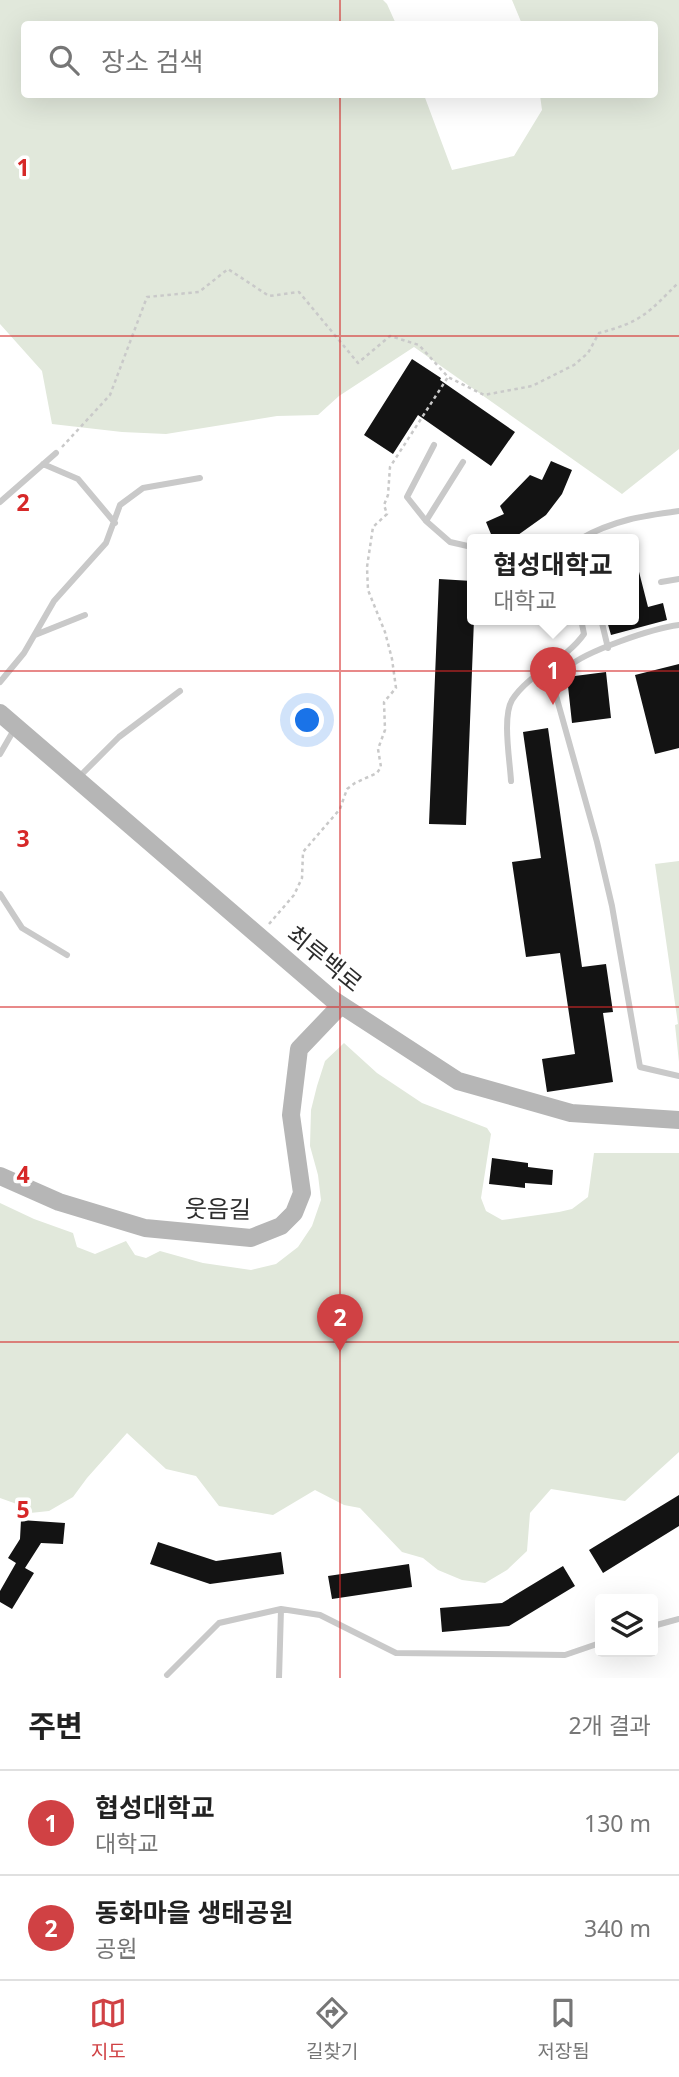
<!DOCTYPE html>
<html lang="ko">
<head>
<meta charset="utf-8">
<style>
	body { margin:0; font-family:"Noto Sans","Noto Sans KR",sans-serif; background:#f2f2f2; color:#222 }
	.controls { position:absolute; right:21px; bottom:21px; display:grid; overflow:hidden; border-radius:7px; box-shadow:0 7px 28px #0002 }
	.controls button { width:63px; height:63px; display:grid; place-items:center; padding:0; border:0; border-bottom:2px solid #e0e0e0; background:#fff; color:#222; font:35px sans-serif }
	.you { position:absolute; left:308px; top:721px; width:24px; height:24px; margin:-18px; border:5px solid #fff; border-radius:50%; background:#1a73e8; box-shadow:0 0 0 10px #1a73e833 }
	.badge { display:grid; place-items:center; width:46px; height:46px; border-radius:50%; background:#d04144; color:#fff; font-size:23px; font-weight:700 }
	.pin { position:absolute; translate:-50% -58px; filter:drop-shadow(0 2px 4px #0008) }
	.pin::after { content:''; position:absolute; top:37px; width:24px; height:21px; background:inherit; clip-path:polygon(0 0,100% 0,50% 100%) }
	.popup { position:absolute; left:467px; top:534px; width:172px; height:91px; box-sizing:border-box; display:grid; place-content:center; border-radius:7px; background:#fff; filter:drop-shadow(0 2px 5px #0005); font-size:23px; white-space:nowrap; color:#767676 }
	.popup b { font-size:26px; color:#222 }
	.popup::after { content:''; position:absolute; left:50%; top:100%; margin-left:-14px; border:14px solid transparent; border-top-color:#fff }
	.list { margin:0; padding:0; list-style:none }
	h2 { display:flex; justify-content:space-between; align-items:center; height:91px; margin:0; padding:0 28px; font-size:30px }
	h2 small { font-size:23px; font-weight:400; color:#767676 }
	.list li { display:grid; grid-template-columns:46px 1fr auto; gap:21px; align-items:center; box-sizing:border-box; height:105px; padding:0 28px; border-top:2px solid #e0e0e0 }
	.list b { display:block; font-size:26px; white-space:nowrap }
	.list p { margin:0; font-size:23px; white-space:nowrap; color:#767676 }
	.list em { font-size:23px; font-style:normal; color:#767676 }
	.icon { flex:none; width:38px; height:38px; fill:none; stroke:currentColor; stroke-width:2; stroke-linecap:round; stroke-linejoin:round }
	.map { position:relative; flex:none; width:679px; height:1678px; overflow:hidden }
	.search { position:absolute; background:#fff; box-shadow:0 7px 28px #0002; left:21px; right:21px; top:21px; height:77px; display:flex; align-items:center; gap:18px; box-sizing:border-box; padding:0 24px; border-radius:7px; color:#767676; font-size:26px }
	.sheet { height:301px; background:#fff }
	nav { display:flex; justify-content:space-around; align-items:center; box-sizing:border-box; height:98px; border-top:2px solid #e0e0e0; background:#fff; font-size:19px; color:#767676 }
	nav a { display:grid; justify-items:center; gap:4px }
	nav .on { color:#d04144 }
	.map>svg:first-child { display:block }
	.green { fill:#e1e8db }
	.building { fill:#131313 }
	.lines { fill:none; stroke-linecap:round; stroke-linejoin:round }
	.path { stroke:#c9c9c9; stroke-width:2.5; stroke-dasharray:3.5 3.5; stroke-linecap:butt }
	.lane { stroke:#c9c9c9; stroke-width:6 }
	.secondary { stroke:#b6b6b6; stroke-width:18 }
	.grid { fill:none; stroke:#d62828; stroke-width:2; stroke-opacity:0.55 }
	.labels { text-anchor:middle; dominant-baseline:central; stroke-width:7; stroke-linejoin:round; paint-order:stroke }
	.street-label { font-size:24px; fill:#2c2c2c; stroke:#fff }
	.grid-label { font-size:23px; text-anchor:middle; font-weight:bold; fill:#d62828; stroke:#fff; stroke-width:7; stroke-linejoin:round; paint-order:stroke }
</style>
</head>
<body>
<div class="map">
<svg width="679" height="1678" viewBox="0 0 679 1678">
	<rect width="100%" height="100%" fill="#fff"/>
	<path class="green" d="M 0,0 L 383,0 L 387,4 L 396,24 L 24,24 L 24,94 L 424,95 L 452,170 L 514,156 L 542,110 L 540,95 L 654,94 L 654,24 L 522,24 L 512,0 L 679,0 L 679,449 L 622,494 L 414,347 L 339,396 L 318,415 L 277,416 L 166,434 L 122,432 L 52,424 L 42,371 L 0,324 Z
		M 679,861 L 679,1062 L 675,1025 L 678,1024 L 655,864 Z
		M 344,1043 L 377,1073 L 422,1103 L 487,1128 L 491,1134 L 481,1198 L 486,1211 L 502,1220 L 559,1212 L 572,1209 L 588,1197 L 594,1153 L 679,1153 L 679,1452 L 625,1501 L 551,1489 L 530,1513 L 527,1551 L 507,1570 L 485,1583 L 462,1580 L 438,1570 L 423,1558 L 402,1552 L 360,1508 L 344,1505 L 315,1490 L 273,1515 L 219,1506 L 196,1476 L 166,1469 L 127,1433 L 87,1478 L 73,1497 L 49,1511 L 30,1513 L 14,1503 L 0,1498 L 0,1203 L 34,1219 L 73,1233 L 77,1247 L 95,1254 L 126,1241 L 135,1255 L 146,1258 L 160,1251 L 203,1263 L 251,1270 L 276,1264 L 298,1247 L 312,1226 L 321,1200 L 318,1175 L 310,1146 L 311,1110 L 317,1086 L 325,1061 Z"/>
	<path class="building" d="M 412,359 L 441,378 L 440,380 L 515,432 L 491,466 L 418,415 L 393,454 L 364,435 Z
		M 551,461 L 572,470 L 562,494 L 546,515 L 518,535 L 510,539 L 493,539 L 486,522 L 504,514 L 500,506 L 530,475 L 542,480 Z
		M 637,564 L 648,607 L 663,603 L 667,620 L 611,635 L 607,621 L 634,619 L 634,565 Z
		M 439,579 L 472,581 L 472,619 L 474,619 L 466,825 L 429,824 Z
		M 679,664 L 679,748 L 655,754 L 635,675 Z
		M 606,672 L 611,718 L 572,723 L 567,677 Z
		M 548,728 L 582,967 L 606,964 L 613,1012 L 603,1013 L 613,1082 L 547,1092 L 542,1059 L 575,1054 L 560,953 L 526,957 L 512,862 L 541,858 L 523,732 Z
		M 492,1158 L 528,1163 L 528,1167 L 553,1170 L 552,1185 L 525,1183 L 525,1188 L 489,1184 Z
		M 679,1495 L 679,1526 L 603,1573 L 589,1550 Z
		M 21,1520 L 65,1523 L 63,1544 L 41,1543 L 25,1568 L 34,1573 L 12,1609 L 0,1602 L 0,1591 L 16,1563 L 8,1558 L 20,1539 Z
		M 158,1542 L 216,1561 L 281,1552 L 284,1574 L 210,1584 L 150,1564 Z
		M 409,1564 L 412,1587 L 332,1599 L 328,1576 Z
		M 563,1566 L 575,1586 L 509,1626 L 442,1632 L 440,1608 L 502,1603 Z"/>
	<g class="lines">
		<path class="path" d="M 62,447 L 110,395 L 147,297 L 199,292 L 228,269 L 269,296 L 299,292 L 358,363 L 390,336 L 419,345 L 448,377 L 484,395 L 532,386 L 574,365 L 588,353 L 599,333 C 642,322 649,312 679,282
			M 269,924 L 294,895 L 302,878 L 303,852 L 340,809 L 347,789 L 355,783 L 377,773 L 381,767 L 378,749 L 385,730 L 384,702 L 396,688 L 392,659 L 385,632 L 368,590 L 367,567 L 373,527 L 387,514 L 384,505 L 388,495 L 390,467 L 448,377"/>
		<path class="lane" d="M 434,445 L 407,497 L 426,521 L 450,542 L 472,547
			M 43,464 L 78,479 L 115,523
			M 0,502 L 56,453
			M 426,521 L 463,462
			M 580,539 C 614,520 642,516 679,511
			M 661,582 L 679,579
			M 601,619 L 608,648
			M 679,625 C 654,628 585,651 567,668 C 561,673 558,685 555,692 L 597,842 L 612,906 L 640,1067 L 679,1076
			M 35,635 L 85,615
			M 0,682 L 24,653 L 54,601 L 106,543 L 120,505 L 143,488 L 200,478
			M 0,754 L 15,728
			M 78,778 L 119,737 L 180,691
			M 511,781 C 510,761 502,717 512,700 C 529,673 565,661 584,634 L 581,619
			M 0,894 L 22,928 L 67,955
			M 653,1626 L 679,1619
			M 167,1675 L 219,1623 L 281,1609 L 320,1615 L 396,1653 L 565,1655 L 600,1643
			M 279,1678 L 281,1609"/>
		<path class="secondary" d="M 0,713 L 332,999 L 458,1081 L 571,1113 L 679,1120
			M 0,1176 L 59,1202 L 145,1228 L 251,1238 L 281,1226 L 294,1213 L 302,1193 L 291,1115 L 299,1049 L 341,1005"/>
	</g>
	<path class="grid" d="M 340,0 L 340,24M 340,94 L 340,1678M 0,336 L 679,336M 0,671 L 679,671M 0,1007 L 679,1007M 0,1342 L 679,1342"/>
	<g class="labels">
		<g class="street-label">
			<text transform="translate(325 958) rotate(39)">최루백로</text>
			<text transform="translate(218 1208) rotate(1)">웃음길</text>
		</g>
	</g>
	<g class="grid-label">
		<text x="23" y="176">1</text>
		<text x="23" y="511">2</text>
		<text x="23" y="847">3</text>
		<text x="23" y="1183">4</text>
		<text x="23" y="1518">5</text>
	</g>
</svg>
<div class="controls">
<button><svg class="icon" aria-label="layers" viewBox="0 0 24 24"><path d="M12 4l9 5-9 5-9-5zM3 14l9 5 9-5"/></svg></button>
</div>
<div class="you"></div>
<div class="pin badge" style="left:553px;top:705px">1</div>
<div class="popup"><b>협성대학교</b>대학교</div>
<div class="pin badge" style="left:340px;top:1352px">2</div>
<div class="search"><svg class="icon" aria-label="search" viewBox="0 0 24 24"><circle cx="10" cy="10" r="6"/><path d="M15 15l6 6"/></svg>장소 검색</div>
</div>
<section class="sheet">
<h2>주변<small>2개 결과</small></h2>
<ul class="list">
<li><span class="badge">1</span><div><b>협성대학교</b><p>대학교</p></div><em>130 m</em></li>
<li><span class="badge">2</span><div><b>동화마을 생태공원</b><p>공원</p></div><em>340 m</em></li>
</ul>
</section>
<nav>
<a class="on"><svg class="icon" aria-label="map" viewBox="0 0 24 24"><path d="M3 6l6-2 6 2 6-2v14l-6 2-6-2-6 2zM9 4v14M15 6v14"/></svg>지도</a>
<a><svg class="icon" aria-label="directions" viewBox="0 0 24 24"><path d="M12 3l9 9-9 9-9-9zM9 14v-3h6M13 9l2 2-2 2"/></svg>길찾기</a>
<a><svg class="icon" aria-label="saved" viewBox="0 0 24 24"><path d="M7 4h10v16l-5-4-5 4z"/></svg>저장됨</a>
</nav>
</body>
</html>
